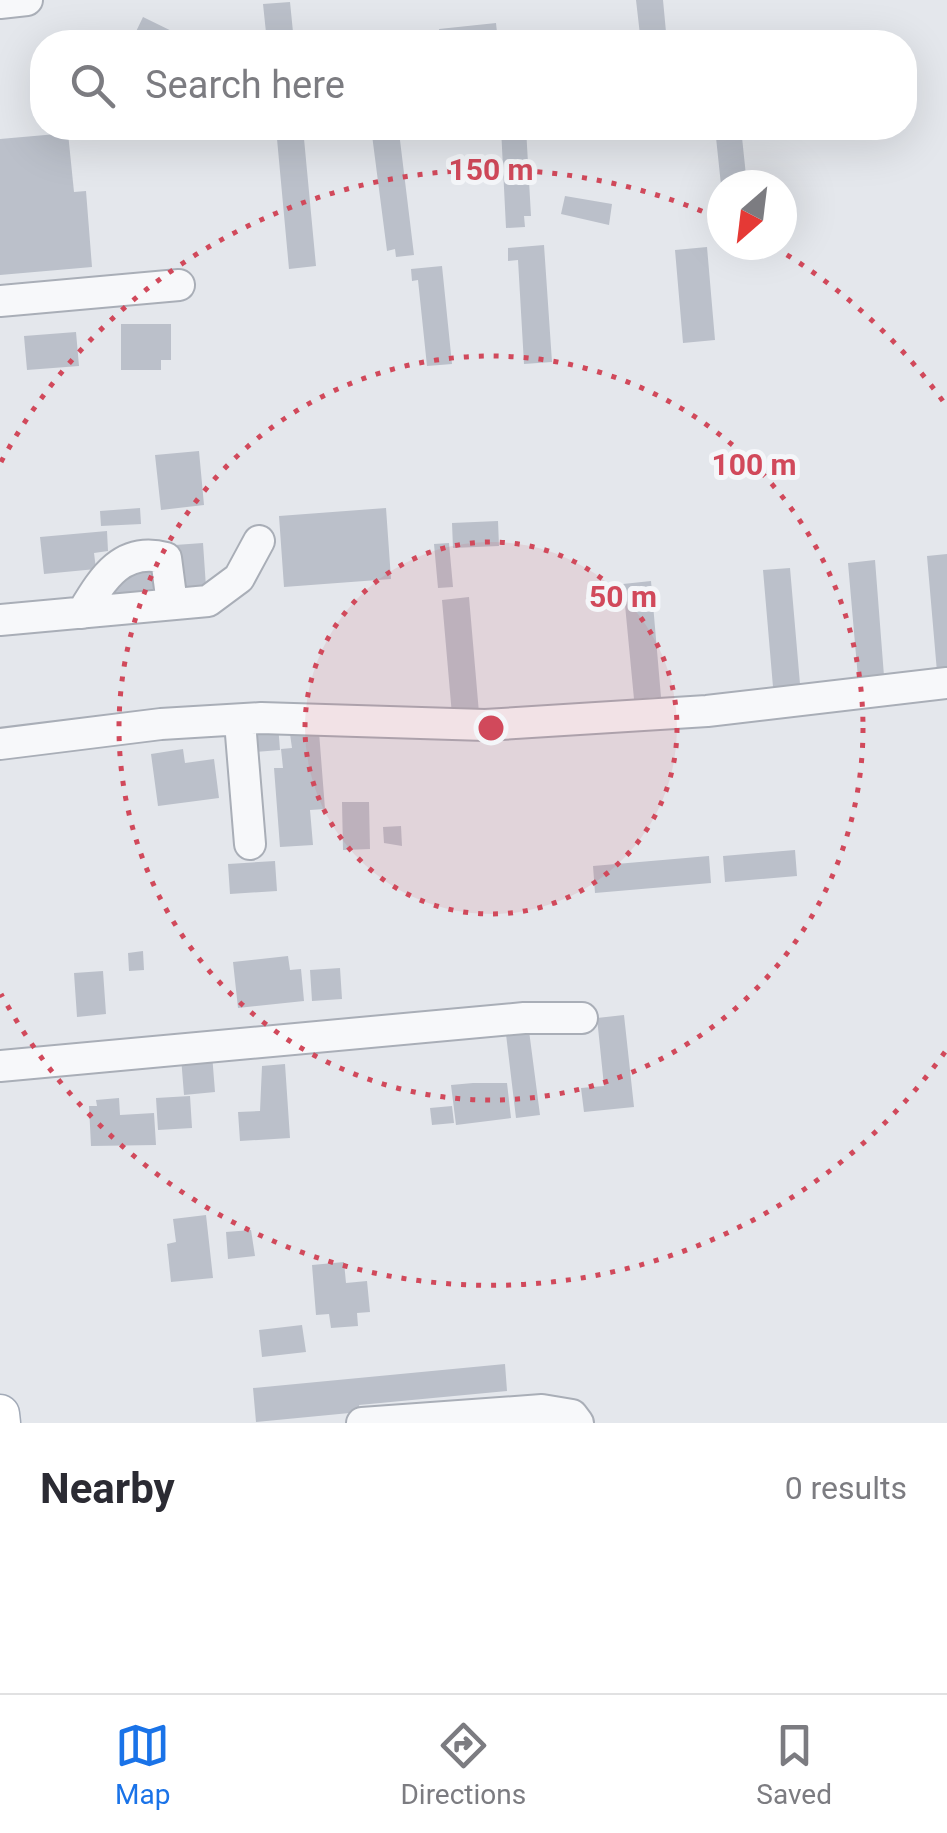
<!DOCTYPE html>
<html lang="en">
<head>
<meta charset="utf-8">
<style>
	body { margin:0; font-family:Roboto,sans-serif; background:#f2f2f3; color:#2b2b33 }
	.compass { position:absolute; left:707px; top:170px; width:90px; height:90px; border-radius:50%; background:#fff; box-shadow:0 10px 40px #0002; rotate:208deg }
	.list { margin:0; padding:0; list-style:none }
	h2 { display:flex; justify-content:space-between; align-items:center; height:130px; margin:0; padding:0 40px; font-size:42px }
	h2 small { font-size:32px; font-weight:400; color:#7c7c81 }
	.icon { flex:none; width:55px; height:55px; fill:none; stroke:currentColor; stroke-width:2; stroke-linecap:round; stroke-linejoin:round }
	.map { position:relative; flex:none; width:947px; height:1423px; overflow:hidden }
	.search { position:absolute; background:#fff; box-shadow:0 10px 40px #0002; left:30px; right:30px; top:30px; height:110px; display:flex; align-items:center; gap:25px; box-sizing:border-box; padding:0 35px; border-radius:40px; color:#7c7c81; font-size:38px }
	.sheet { height:270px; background:#fff }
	nav { display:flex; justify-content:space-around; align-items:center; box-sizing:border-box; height:140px; border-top:2px solid #e1e1e2; background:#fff; font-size:28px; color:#7c7c81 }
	nav a { display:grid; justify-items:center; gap:5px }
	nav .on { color:#1a73e8 }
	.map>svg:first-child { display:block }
	.building { fill:#bbc0ca }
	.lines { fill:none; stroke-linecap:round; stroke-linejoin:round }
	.minor-casing { stroke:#a9aeb7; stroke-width:34 }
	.major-casing { stroke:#a3abb8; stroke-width:41 }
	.minor { stroke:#f7f8fa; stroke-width:30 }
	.major { stroke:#fff; stroke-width:38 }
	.ring { fill:none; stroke:#d1495b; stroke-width:5; stroke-dasharray:5 10 }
	.centre { fill:#d1495b; stroke:#f4f6f9; stroke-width:5 }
	.ring-label { font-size:30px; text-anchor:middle; font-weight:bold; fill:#d1495b; stroke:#f4f6f9; stroke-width:10; stroke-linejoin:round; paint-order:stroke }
</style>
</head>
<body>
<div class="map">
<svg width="947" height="1423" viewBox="0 0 947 1423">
	<rect width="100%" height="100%" fill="#e4e7ec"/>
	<path class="building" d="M 636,0 L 663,0 L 666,32 L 640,35 Z
		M 290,2 L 294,42 L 267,42 L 263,4 Z
		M 143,17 L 188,39 L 186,42 L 131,42 Z
		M 496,23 L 498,42 L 441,42 L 439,29 Z
		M 276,128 L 303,128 L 316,266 L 289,269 Z
		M 501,128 L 526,128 L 531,216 L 524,216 L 525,227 L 506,228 Z
		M 715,128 L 741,128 L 747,185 L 721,185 Z
		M 399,132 L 414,255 L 396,257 L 395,249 L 387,251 L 372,135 Z
		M 68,133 L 74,192 L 86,191 L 92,267 L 0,275 L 0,139 Z
		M 565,196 L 612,204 L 609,225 L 561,214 Z
		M 544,245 L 552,362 L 524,364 L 518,260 L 508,261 L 508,248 Z
		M 707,247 L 715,340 L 683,343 L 675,250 Z
		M 442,266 L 452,364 L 427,366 L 418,280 L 412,281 L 411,269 Z
		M 121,324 L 171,324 L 171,360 L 161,360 L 161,370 L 121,370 Z
		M 76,332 L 79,366 L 27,370 L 24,336 Z
		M 199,451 L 204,505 L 161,510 L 155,455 Z
		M 140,508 L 141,524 L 101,526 L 100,511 Z
		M 386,508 L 391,579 L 284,587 L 279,516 Z
		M 498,521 L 499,546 L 453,548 L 452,523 Z
		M 107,531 L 108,551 L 94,553 L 96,569 L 44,574 L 40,537 Z
		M 203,543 L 206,587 L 179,590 L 175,545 Z
		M 449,543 L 453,587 L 438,588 L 434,544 Z
		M 947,554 L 947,671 L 937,672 L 927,556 Z
		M 875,560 L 884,676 L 858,678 L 848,563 Z
		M 154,565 L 157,590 L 114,596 L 111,571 Z
		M 790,568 L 800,684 L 773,687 L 763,570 Z
		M 651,581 L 661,697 L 634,699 L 623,584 Z
		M 469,597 L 479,713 L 452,715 L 442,600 Z
		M 278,724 L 280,750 L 255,752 L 253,726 Z
		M 319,732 L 325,809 L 310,810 L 313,845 L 280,847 L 274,768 L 283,768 L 281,749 L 292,748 L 290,734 Z
		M 183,749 L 185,763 L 214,759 L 219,798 L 158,806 L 151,754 Z
		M 342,802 L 369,802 L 370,849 L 343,850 Z
		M 401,826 L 402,846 L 384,843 L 383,827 Z
		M 795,850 L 797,876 L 725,882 L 723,856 Z
		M 709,856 L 711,883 L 595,893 L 593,866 Z
		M 275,861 L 277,891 L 230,894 L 228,864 Z
		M 143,951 L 144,970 L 129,971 L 128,953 Z
		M 288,956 L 290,970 L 301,969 L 304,1001 L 238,1008 L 233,962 Z
		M 340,968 L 342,999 L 312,1001 L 310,970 Z
		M 103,971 L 106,1014 L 77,1017 L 74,973 Z
		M 624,1015 L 634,1107 L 584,1112 L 581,1088 L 604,1086 L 597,1018 Z
		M 528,1023 L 540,1115 L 516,1118 L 505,1026 Z
		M 212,1054 L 215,1092 L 184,1095 L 181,1057 Z
		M 285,1064 L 290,1138 L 240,1141 L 238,1112 L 260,1111 L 262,1066 Z
		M 473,1083 L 507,1083 L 511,1118 L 456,1125 L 451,1085 Z
		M 190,1096 L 192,1128 L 158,1130 L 156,1098 Z
		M 119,1098 L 120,1115 L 154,1113 L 156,1145 L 91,1146 L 89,1106 L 97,1106 L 96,1100 Z
		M 452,1106 L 454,1123 L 432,1125 L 430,1108 Z
		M 206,1215 L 213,1278 L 171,1282 L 167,1244 L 176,1242 L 173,1219 Z
		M 251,1230 L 255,1256 L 228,1259 L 226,1232 Z
		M 344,1262 L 346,1283 L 367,1281 L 370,1312 L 357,1313 L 358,1326 L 331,1328 L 329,1314 L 316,1315 L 312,1265 Z
		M 302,1325 L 306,1352 L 262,1357 L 259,1330 Z
		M 505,1364 L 507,1391 L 359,1405 L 360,1412 L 256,1422 L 253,1388 Z"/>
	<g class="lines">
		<g class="minor-casing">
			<path id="minor" d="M 0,3 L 27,0
				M 0,301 L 179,285
				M 82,613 C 102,580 121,546 166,558 L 172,604
				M 0,620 L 208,601 L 239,578 L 259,541
				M 240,722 L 250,844
				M 0,744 L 161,724 L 261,718 L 485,725 L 707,711 L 947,683
				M 0,1066 L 524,1018 L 582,1018
				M 362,1423 L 542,1410 L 572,1415 L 578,1423"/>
		</g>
		<g class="major-casing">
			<path id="major" d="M 0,1414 L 1,1423"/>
		</g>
		<use href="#minor" class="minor"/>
		<use href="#major" class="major"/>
	</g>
	<circle cx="491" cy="728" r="186" fill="#d1495b" fill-opacity=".12"/>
	<g class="ring">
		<circle cx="491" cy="728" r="186"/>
		<circle cx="491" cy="728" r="372"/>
		<path d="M945 1052A558 558 0 0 1 1 994M1 462A558 558 0 0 1 718 218M774 247A558 558 0 0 1 945 404"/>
	</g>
	<circle cx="491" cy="728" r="15" class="centre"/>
	<g class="ring-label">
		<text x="491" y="180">150 m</text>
		<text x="754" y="475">100 m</text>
		<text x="623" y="607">50 m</text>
	</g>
</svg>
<svg class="compass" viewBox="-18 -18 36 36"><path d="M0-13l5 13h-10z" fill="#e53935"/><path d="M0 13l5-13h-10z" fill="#7c7c81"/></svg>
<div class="search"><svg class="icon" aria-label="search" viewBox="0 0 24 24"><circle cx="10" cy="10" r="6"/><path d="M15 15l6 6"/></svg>Search here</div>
</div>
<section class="sheet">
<h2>Nearby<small>0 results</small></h2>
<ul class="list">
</ul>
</section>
<nav>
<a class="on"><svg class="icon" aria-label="map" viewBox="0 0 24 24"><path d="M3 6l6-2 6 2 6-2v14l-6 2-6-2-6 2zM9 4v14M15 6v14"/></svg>Map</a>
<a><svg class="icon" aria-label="directions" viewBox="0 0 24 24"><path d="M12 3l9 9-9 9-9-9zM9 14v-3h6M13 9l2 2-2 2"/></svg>Directions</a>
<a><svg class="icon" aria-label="saved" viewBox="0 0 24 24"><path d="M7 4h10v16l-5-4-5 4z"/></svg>Saved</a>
</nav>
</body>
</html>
